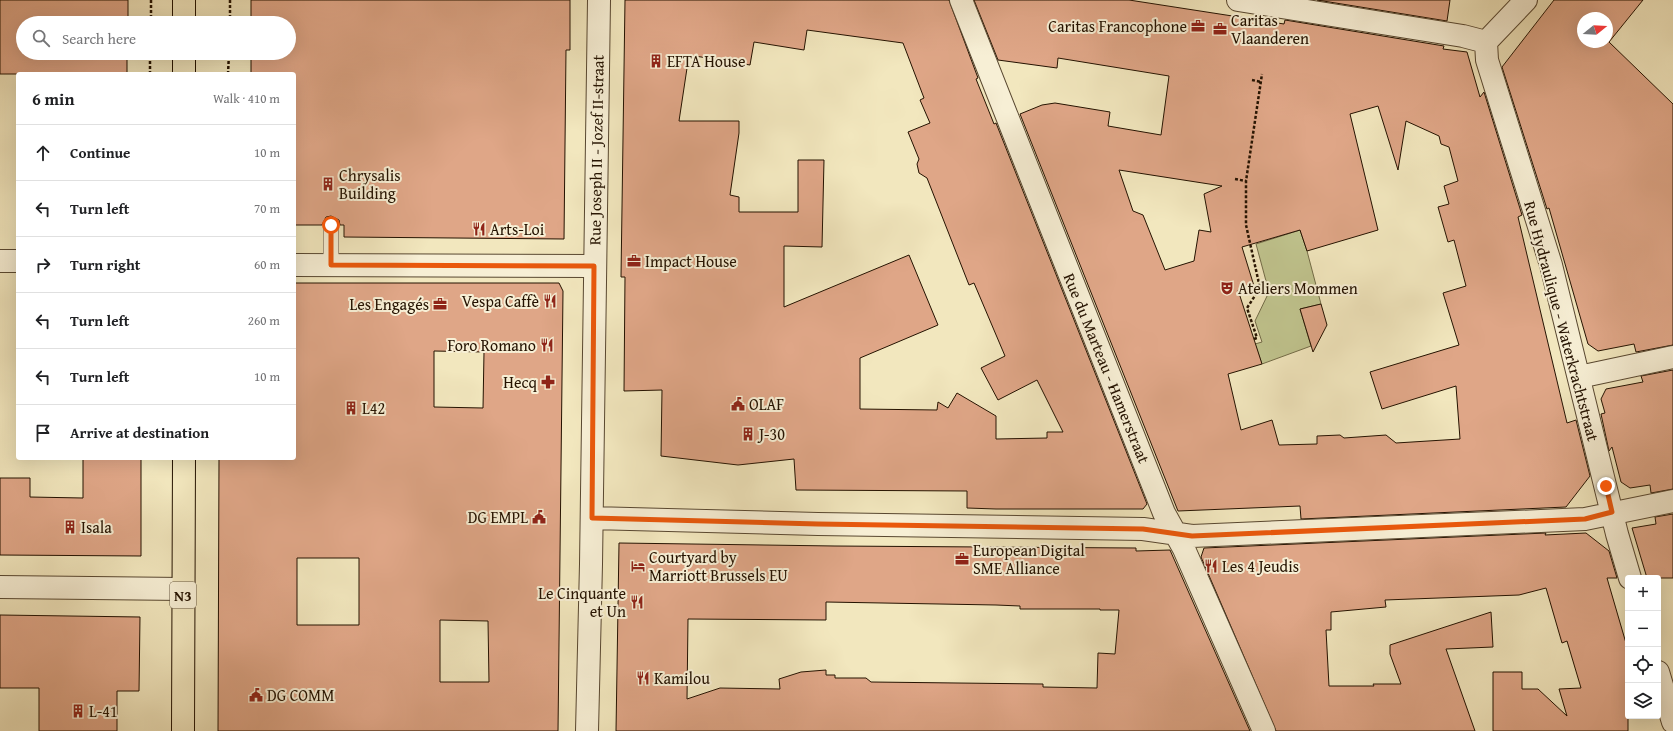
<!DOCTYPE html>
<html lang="en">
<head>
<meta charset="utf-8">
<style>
	body { margin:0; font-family:"Gentium Book Plus",serif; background:#f2f2f2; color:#202124 }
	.controls { position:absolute; right:12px; bottom:12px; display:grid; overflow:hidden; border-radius:4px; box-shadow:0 4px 16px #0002 }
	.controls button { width:36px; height:36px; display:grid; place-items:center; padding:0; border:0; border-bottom:1px solid #e0e0e0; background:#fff; color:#202124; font:20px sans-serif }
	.compass { position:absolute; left:1577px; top:12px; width:36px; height:36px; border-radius:50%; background:#fff; box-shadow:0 4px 16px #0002; rotate:72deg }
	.stop { position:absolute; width:12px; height:12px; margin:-9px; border:3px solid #ea580c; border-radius:50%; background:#fff }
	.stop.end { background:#ea580c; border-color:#fff; box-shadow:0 1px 4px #0008 }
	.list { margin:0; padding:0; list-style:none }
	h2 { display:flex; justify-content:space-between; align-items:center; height:52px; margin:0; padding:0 16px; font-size:17px }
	h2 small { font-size:13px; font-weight:400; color:#757577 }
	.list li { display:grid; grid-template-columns:26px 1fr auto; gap:12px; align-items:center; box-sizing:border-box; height:56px; padding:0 16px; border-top:1px solid #e0e0e0 }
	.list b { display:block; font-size:15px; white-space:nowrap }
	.list em { font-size:13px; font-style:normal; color:#757577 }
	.icon { flex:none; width:22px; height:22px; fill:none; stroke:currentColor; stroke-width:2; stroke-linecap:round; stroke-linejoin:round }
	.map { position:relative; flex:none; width:1673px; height:731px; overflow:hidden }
	.search { position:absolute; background:#fff; box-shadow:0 4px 16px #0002; left:16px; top:16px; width:280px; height:44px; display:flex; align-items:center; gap:10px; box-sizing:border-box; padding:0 14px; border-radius:22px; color:#757577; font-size:15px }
	.panel { position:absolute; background:#fff; box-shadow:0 4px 16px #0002; left:16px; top:72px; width:280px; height:388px; border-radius:4px }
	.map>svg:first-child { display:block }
	.green { fill:#c0c48e; stroke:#726b47 }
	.building { fill:#dfa687; stroke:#241200; fill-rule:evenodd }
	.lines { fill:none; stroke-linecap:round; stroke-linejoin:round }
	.lane-casing { stroke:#584730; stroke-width:16 }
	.street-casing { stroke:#584730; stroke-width:24 }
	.primary-casing { stroke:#241200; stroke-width:24 }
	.path { stroke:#241200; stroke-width:2.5; stroke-dasharray:3 2; stroke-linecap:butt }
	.lane { stroke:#f7efd5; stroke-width:15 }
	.street { stroke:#f7efd5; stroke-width:22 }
	.primary { stroke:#f2e7be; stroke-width:22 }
	.route { stroke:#ea580c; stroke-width:5 }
	.labels { text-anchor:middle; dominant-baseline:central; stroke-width:4; stroke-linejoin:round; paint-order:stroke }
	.shield { fill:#f7efd5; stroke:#635440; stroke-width:1 }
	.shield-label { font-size:15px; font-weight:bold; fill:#241200 }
	.poi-label { font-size:16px; fill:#241200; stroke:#f7efd5; text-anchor:start }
	.street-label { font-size:16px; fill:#241200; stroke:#f7efd5 }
</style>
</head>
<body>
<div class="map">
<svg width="1673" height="731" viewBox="0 0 1673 731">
	<rect width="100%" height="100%" fill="#f2e7be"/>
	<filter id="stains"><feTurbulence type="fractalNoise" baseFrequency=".005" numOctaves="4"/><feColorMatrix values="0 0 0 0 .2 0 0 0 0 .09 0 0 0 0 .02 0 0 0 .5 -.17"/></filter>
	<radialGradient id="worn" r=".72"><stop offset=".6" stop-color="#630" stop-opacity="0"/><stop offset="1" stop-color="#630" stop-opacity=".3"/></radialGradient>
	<path class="green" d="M 1300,230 L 1307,251 L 1321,304 L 1300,309 L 1311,346 L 1262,364 L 1255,344 L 1262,342 L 1255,321 L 1269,292 L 1256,244 Z"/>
	<path class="building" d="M 0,0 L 128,0 L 128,23 L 23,23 L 23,53 L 127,53 L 127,74 L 0,74 Z
		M 251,0 L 570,0 L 570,50 L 566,50 L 564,239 L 344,237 L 344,225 L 340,225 L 339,220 L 331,216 L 326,217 L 322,225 L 294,225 L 294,74 L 251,74 L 251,53 L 289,53 L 289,23 L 251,23 Z
		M 625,0 L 949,0 L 978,78 L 976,79 L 994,124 L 996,123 L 1147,504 L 1143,509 L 996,509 L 967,508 L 967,491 L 796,490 L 794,459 L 738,465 L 661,456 L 662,390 L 624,391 L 625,277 L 621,277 ZM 807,30 L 903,43 L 924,98 L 920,100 L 930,123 L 908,132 L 919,159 L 917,164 L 919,173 L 927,178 L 969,285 L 974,283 L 1005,356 L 981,368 L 998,400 L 1037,380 L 1063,432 L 1047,432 L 1047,438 L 996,439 L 996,416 L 957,393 L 948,408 L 938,402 L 937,410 L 860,409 L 860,358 L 938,325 L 909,255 L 784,307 L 784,246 L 822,247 L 824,160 L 798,160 L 798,212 L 739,212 L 739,197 L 730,195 L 739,133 L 739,121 L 679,121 L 689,55 L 750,65 L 754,42 L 804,50 Z
		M 974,0 L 1129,0 L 1284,24 L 1285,20 L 1444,46 L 1443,49 L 1467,52 L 1480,97 L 1484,92 L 1522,215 L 1518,217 L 1567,423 L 1576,420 L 1590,476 L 1566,507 L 1301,519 L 1300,506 L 1178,511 L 1020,114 L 1042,105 L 1055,103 L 1110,112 L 1108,126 L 1161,135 L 1169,76 L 1058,58 L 1057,68 L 998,60 ZM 1378,106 L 1398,170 L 1406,121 L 1439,136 L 1441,144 L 1449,147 L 1458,181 L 1444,186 L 1449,204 L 1438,207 L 1448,242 L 1454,240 L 1466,286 L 1443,293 L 1459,345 L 1370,372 L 1382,409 L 1456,386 L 1460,439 L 1396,443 L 1386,435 L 1344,438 L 1340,435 L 1317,436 L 1317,444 L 1279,445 L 1272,420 L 1241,430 L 1228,374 L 1262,364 L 1238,290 L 1254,286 L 1242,247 L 1300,230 L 1307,251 L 1378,230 L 1350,114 ZM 1119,170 L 1222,186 L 1204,194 L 1211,232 L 1199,230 L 1194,261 L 1165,270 L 1143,215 L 1133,211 Z
		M 1317,0 L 1450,0 L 1447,21 Z
		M 1554,0 L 1643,0 L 1609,42 L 1673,104 L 1673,345 L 1636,352 L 1634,344 L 1598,351 L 1588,344 L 1549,208 L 1547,209 L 1502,67 ZM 1583,18 L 1607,18 L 1607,42 L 1583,42 Z
		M 294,283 L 559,283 L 563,291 L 558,731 L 218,731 L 219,458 L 294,458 ZM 434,351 L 484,352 L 483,408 L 434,407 ZM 297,558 L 359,558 L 359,625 L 297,625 ZM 440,620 L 488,621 L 489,682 L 440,682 Z
		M 1321,304 L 1327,325 L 1313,352 L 1300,309 Z
		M 1673,370 L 1673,489 L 1651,493 L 1650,485 L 1630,488 L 1621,482 L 1612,447 L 1609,451 L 1601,414 L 1605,413 L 1601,399 L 1606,389 L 1643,382 L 1641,376 Z
		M 83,458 L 141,458 L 141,556 L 0,555 L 0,478 L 30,478 L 30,497 L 83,498 Z
		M 1673,514 L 1673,578 L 1647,578 L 1632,528 L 1656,524 L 1655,517 Z
		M 1546,533 L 1545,535 L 1586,533 L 1609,551 L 1617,578 L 1607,578 L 1628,650 L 1628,731 L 1493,731 L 1493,672 L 1522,672 L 1522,689 L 1538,689 L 1567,716 L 1559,689 L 1581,688 L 1567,641 L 1562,643 L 1546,588 L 1519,595 L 1385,600 L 1386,607 L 1331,612 L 1331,630 L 1326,630 L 1329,686 L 1374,686 L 1373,684 L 1401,684 L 1390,654 L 1390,645 L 1491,612 L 1493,647 L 1446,649 L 1475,731 L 1276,731 L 1201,557 L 1204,548 Z
		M 619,543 L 835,546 L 1136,548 L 1136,551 L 1170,550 L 1250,731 L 616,731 ZM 826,602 L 996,605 L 1020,606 L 1020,609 L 1100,609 L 1100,610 L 1119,610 L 1115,654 L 1098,653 L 1097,688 L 1043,687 L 1043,684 L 871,682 L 866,678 L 835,678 L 835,675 L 826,675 L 826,670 L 801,672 L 779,679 L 780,689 L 720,688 L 687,699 L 688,619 L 826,620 Z
		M 0,615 L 140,617 L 139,691 L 117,691 L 117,731 L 39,731 L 39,688 L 0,688 Z"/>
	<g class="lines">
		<g class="lane-casing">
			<path id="lane" d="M 331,225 L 331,265"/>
		</g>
		<g class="street-casing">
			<path id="street" d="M 961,0 L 1164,513 L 1184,549 L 1264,731
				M 1238,0 L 1463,36 L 1486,42
				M 1486,42 L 1487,60 L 1551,265 L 1617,534 L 1630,578
				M 1486,42 L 1526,0
				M 0,261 L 18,261
				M 294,265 L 594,266
				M 1579,377 L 1673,357
				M 592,518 L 818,524 L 1143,529 L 1192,536 L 1585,519 L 1673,501
				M 0,587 L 183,589
				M 1658,672 L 1673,722
				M 587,731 L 591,564 L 599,0"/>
		</g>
		<g class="primary-casing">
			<path id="primary" d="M 184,23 L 184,0
				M 184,74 L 184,53
				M 183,731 L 184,458"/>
		</g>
		<path class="path" d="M 151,23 L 151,0
			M 230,23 L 230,0
			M 150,74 L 150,53
			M 228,74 L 229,53
			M 1252,80 L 1261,82
			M 1235,179 L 1246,181
			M 1254,339 L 1257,338 L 1247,308 L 1260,288 L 1246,225 L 1246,181 L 1262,74"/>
		<use href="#lane" class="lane"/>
		<use href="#street" class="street"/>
		<use href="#primary" class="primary"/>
	</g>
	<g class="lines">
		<path class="route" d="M 331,225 L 331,265 L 594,266 L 592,518 L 818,524 L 1143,529 L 1192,536 L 1585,519 L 1612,512 L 1606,486"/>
	</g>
	<defs>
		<g id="office-bare" transform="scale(1.08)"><path d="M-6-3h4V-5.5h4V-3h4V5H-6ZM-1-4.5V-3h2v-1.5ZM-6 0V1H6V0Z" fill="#8f2418" stroke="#f7efd5" stroke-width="2.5" paint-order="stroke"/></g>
		<g id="building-bare" transform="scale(1.08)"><path d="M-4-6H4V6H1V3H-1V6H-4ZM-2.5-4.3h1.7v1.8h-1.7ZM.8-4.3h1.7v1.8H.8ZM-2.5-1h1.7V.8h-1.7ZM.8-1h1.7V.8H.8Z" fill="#8f2418" stroke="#f7efd5" stroke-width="2.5" paint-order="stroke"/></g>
		<g id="restaurant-bare" transform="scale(1.08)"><path d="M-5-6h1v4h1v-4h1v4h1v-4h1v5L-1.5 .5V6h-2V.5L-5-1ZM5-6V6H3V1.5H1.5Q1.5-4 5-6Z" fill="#8f2418" stroke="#f7efd5" stroke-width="2.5" paint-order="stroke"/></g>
		<g id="theatre-bare" transform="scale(1.08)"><path d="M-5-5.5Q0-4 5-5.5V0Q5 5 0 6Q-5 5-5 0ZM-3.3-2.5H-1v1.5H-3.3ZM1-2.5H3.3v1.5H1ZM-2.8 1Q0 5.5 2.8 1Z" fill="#8f2418" stroke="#f7efd5" stroke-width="2.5" paint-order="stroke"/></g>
		<g id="pharmacy-bare" transform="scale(1.08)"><path d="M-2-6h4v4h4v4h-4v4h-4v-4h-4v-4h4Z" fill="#8f2418" stroke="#f7efd5" stroke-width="2.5" paint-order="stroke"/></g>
		<g id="civic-bare" transform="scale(1.08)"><path d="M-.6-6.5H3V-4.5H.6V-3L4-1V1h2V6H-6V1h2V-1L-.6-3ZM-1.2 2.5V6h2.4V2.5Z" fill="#8f2418" stroke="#f7efd5" stroke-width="2.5" paint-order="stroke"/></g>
		<g id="hotel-bare" transform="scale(1.08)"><path d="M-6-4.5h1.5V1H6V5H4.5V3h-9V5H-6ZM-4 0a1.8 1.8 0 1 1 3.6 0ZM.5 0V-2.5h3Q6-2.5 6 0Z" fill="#8f2418" stroke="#f7efd5" stroke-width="2.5" paint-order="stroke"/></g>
	</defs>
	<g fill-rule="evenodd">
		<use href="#office-bare" x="1198" y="26"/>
		<use href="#office-bare" x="1220" y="29"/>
		<use href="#building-bare" x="656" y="61"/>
		<use href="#building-bare" x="328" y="184"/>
		<use href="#restaurant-bare" x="479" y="229"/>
		<use href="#office-bare" x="634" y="261"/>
		<use href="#theatre-bare" x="1227" y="288"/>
		<use href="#restaurant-bare" x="550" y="301"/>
		<use href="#office-bare" x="440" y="304"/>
		<use href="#restaurant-bare" x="547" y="345"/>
		<use href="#pharmacy-bare" x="548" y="382"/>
		<use href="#civic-bare" x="738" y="404"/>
		<use href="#building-bare" x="351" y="408"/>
		<use href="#building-bare" x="748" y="434"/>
		<use href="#civic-bare" x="539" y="517"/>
		<use href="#building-bare" x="70" y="527"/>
		<use href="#office-bare" x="962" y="559"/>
		<use href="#hotel-bare" x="638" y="566"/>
		<use href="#restaurant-bare" x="1211" y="566"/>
		<use href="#restaurant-bare" x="637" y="602"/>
		<use href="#restaurant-bare" x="643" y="678"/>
		<use href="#civic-bare" x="256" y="695"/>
		<use href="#building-bare" x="78" y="711"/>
	</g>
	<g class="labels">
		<rect class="shield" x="170" y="582" width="26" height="26" rx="3"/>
		<g class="shield-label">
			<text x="183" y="595">N3</text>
		</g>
		<g class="poi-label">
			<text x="1231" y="20">Caritas<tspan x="1231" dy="18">Vlaanderen</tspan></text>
			<text x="1187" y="26" text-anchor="end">Caritas Francophone</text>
			<text x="667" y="61">EFTA House</text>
			<text x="339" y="175">Chrysalis<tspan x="339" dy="18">Building</tspan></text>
			<text x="490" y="229">Arts-Loi</text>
			<text x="645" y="261">Impact House</text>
			<text x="1238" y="288">Ateliers Mommen</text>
			<text x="539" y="301" text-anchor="end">Vespa Caffè</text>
			<text x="429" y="304" text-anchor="end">Les Engagés</text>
			<text x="536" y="345" text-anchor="end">Foro Romano</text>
			<text x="537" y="382" text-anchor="end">Hecq</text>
			<text x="749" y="404">OLAF</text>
			<text x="362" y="408">L42</text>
			<text x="759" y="434">J-30</text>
			<text x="528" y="517" text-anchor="end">DG EMPL</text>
			<text x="81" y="527">Isala</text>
			<text x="973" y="550">European Digital<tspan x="973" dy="18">SME Alliance</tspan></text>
			<text x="649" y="557">Courtyard by<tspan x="649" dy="18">Marriott Brussels EU</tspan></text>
			<text x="1222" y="566">Les 4 Jeudis</text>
			<text x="626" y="593" text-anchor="end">Le Cinquante<tspan x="626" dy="18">et Un</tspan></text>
			<text x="654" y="678">Kamilou</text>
			<text x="267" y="695">DG COMM</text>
			<text x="89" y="711">L-41</text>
		</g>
		<g class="street-label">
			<text transform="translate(596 150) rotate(-89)">Rue Joseph II - Jozef II-straat</text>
			<text transform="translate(1562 321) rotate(75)">Rue Hydraulique - Waterkrachtstraat</text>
			<text transform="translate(1107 368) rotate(68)">Rue du Marteau - Hamerstraat</text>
		</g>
	</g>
	<rect width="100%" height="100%" filter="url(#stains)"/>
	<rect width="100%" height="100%" fill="url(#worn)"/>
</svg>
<div class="controls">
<button>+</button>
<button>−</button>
<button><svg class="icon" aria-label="locate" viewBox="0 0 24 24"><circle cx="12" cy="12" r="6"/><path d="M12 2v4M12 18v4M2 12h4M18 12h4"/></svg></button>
<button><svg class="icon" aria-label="layers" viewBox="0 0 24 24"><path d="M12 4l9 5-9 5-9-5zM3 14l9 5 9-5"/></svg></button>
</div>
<svg class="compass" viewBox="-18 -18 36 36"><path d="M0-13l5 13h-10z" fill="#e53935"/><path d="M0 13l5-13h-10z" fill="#757577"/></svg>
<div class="stop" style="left:331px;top:225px"></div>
<div class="stop end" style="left:1606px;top:486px"></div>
<div class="search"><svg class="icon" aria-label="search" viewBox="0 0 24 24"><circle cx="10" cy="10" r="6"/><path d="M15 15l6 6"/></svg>Search here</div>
<section class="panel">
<h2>6 min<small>Walk · 410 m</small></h2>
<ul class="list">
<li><svg class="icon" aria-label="ahead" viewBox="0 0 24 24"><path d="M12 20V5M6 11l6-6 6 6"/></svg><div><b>Continue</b></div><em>10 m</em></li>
<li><svg class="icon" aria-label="left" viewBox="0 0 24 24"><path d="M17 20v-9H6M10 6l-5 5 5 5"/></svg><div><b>Turn left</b></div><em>70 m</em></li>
<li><svg class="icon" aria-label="right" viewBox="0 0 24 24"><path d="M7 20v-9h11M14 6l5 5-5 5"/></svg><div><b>Turn right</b></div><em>60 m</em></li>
<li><svg class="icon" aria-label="left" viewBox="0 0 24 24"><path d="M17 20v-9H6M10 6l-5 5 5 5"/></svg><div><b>Turn left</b></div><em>260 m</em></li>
<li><svg class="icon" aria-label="left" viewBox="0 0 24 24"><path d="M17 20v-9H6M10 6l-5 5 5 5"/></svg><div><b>Turn left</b></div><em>10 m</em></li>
<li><svg class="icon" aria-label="arrive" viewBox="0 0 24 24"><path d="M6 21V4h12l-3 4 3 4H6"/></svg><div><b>Arrive at destination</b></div></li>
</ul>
</section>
</div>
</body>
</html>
